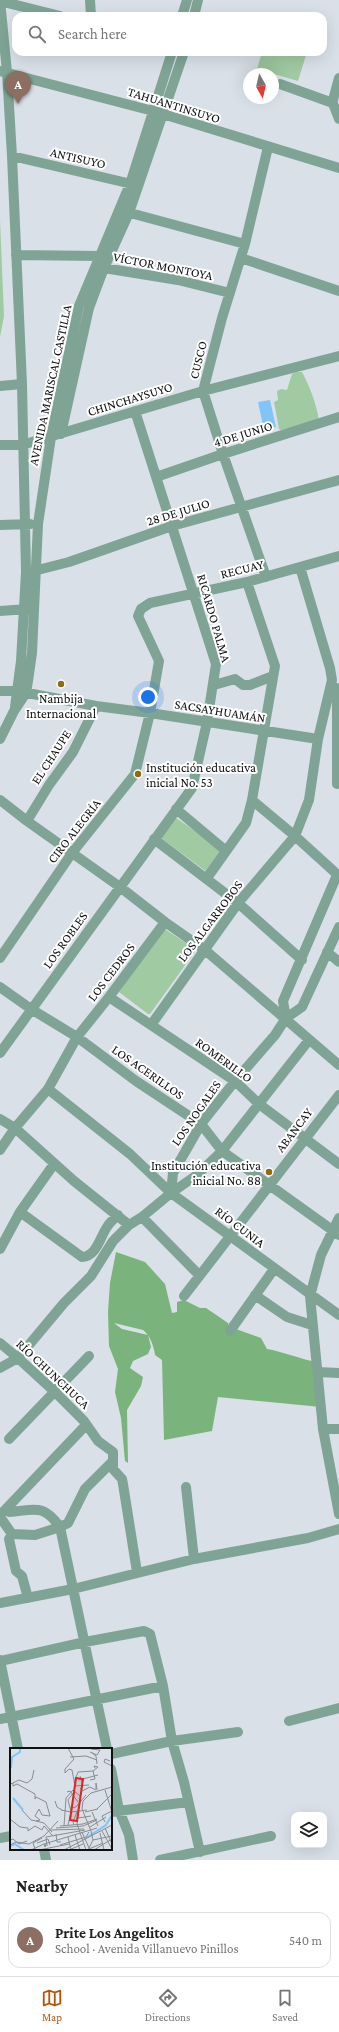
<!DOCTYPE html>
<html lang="en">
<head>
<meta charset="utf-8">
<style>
	body { margin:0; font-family:"Crimson Pro",serif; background:#f6f6f6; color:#222 }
	.controls { position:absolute; right:12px; bottom:12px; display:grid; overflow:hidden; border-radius:8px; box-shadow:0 4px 16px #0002 }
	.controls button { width:36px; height:36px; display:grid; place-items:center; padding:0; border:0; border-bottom:1px solid #e0e0e0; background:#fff; color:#222; font:20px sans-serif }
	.compass { position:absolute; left:243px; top:68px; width:36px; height:36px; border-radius:50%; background:#fff; box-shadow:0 4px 16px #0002; rotate:172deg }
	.you { position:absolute; left:148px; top:697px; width:14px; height:14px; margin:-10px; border:3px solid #fff; border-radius:50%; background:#1a73e8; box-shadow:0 0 0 6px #1a73e833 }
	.badge { display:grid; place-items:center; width:26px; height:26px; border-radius:50%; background:#b45309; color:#fff; font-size:13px; font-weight:700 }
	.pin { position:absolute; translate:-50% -33px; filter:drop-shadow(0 1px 2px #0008) }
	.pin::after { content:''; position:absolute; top:21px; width:14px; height:12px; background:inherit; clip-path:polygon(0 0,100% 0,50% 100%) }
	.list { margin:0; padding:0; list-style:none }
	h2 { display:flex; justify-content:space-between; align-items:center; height:52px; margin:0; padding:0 16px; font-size:17px }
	h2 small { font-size:13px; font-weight:400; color:#767676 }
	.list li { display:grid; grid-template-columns:26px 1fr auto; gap:12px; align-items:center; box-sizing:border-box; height:56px; margin:0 8px 8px; padding:0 8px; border:1px solid #e0e0e0; border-radius:12px }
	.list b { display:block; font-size:15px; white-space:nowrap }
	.list p { margin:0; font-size:13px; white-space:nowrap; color:#767676 }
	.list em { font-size:13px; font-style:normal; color:#767676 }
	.icon { flex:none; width:22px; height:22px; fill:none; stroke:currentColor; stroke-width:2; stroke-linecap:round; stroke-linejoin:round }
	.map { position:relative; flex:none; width:339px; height:1860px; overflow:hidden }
	.search { position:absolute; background:#fff; box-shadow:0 4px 16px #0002; left:12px; right:12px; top:12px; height:44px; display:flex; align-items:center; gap:10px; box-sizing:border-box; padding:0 14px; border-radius:12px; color:#767676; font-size:15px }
	.sheet { height:116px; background:#fff }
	nav { display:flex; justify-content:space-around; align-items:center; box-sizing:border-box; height:56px; border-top:1px solid #e0e0e0; background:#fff; font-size:11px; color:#767676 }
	nav a { display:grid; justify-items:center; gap:2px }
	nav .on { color:#b45309 }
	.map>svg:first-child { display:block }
	.green { fill:#a0caa1 }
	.forest { fill:#7ab47c }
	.water { fill:#81c4f8 }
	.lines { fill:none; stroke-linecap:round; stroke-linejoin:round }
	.minor { stroke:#7fa495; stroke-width:10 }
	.poi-dot { fill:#916a12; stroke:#fff; stroke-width:1.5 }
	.labels { text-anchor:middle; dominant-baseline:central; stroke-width:4; stroke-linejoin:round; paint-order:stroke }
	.street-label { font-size:13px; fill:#0e1012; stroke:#fff }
	.poi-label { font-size:13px; fill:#0e1012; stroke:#fff }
	.inset-river { fill:none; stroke:#81c4f8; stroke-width:2 }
	.inset-road { fill:none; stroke:#888d92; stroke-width:1 }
	.view { fill:#d62828; fill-opacity:0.15; stroke:#d62828; stroke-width:2 }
	.inset-edge { fill:none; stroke:#0e1012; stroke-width:2 }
</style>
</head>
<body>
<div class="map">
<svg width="339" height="1860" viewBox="0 0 339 1860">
	<rect width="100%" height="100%" fill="#d9e0e8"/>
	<path class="green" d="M 262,52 L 307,52 L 298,81 L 257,69 Z
		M 0,220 L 4,316 L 0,337 Z
		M 296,372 L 302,372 C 310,387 316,403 319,420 L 281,430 L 279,429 L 274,402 L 278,400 L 277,391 L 281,389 L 287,390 L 292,374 Z
		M 176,818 L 217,846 L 220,853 L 207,872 L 161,838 Z
		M 161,930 L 166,930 L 195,949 L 194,953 L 150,1014 L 148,1014 L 119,992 Z"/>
	<path class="forest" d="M 116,1252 L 145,1262 L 165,1284 L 172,1313 L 177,1312 L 177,1302 L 184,1300 L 200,1308 L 206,1308 L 228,1323 L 229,1332 L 236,1329 L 261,1338 L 267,1349 C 285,1352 299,1359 317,1362 L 321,1407 L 218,1397 L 212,1431 L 164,1440 L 162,1360 L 155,1355 C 154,1347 150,1335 143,1330 L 114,1323 L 122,1329 L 148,1335 L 151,1347 L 148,1354 L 133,1361 L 130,1368 L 143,1377 L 141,1386 L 127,1410 L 128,1463 L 125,1461 L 121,1418 L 115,1392 L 118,1369 L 109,1346 L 108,1312 L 110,1283 Z"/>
	<path class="water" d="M 270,400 L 276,427 L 264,430 L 258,402 Z"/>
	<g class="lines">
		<path class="minor" d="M 0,0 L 7,72 L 12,156 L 22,384 L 26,572 L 21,661 L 15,707
			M 90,0 L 91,16
			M 0,1 L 60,16
			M 182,16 L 187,0
			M 194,16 L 198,0
			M 0,71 L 153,111 L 339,168
			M 280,84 L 330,102 L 333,100 L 339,78
			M 332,101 L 339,119
			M 12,156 L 136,185
			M 123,211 L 245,244
			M 16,255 L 99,256 L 104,268 L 178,280 L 230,293
			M 241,258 L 339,291
			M 0,386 L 22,384
			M 61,434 L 89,308 L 104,268 L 129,213 L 184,52
			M 0,445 L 22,445 L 203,391 L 339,356
			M 156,477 L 223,454 L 339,417
			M 0,525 L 30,524
			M 30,572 L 69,562 L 172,526 L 339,480
			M 266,577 L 223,454 L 203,391 L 222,318 L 245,244 L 268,147
			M 0,611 L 28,609
			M 214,685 L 235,679 L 243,685 L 250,685 L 273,676
			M 337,688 L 337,784
			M 0,691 L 17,691 L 96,706 L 150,713 L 318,739
			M 0,739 L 14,711 L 26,693 L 28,681 L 32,653 L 38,524 L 51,437 L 79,306 L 130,184 L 172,52
			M 0,800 L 27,821 L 120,887 L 165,922 L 205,950 L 339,1065
			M 252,800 L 295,836 L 339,876
			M 176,809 L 225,850
			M 27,821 L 49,785 L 73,752 L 96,706
			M 154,839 L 238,903 L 302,960
			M 207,878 L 246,823 L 252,800 L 275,666 L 247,582
			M 327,952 L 339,962
			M 0,958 L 72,853 L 135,774 L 150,713 L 159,661 L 138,616 L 141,609 L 150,603 L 247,582 L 339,556
			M 0,987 L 31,1009 L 77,1037 L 136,1081 L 201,1124 L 222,1151 L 339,1235
			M 109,997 L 235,1081 L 259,1104 L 339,1164
			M 286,1018 L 283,1001 L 337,875
			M 151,1025 L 238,903 L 295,836 L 309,800 L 318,739 L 332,680 L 330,668 L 300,567
			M 0,1053 L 192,788 L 207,722 L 216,664 L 135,411
			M 48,1089 L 130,1154 L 171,1193 L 339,1315
			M 0,1119 L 15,1128 L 74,1181 L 129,1225
			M 0,1150 L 15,1128 L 48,1089 L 77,1037 L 109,997 L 165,922
			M 171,1193 L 197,1175 L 222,1151 L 309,1040
			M 20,1212 L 82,1257 C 97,1256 100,1237 107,1227 C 110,1222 114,1219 118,1215
			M 142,1217 L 199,1275
			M 339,1218 L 321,1255 L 310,1296 L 323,1429 L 339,1514
			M 0,1249 L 20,1212 L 54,1164
			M 255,1295 L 287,1317 L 312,1325
			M 184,1296 L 339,1095
			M 230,1331 L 274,1269
			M 0,1343 L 18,1358 L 55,1392 L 84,1421 L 98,1441 L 113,1452 L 113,1469 L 122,1479 L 123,1484 L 137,1572
			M 0,1368 L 18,1358 L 64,1303 L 91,1276 L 113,1241 L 129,1225 L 142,1217 L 171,1193 L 173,1173 L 201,1124 L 235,1081 L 275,1035 L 286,1018 L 302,1007 L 339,927
			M 318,1372 L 339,1373
			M 323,1429 L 339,1429
			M 9,1439 L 89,1356
			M 186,1487 L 194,1559
			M 7,1508 L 9,1512 C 35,1510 43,1503 60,1527 L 68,1523 L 85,1489 L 112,1462
			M 3,1512 L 86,1425
			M 0,1517 L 12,1534 L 35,1535 L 60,1527 L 107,1749
			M 12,1534 L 9,1539 L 16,1571 L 22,1576 L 28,1598
			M 0,1603 L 73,1589 L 194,1559 L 308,1538 L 339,1529
			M 0,1660 L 18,1749
			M 0,1661 L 85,1642 L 144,1631 L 150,1634 L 163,1686 L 172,1741 L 184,1782 L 200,1852
			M 0,1719 L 163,1686
			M 289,1721 L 339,1708
			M 111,1754 L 172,1741 L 238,1732
			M 111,1769 L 119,1810 L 129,1835 L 133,1860
			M 111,1812 L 188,1802
			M 0,1838 L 11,1836
			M 44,1849 L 46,1860
			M 160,1860 L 271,1836"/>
	</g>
	<g class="poi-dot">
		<circle cx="61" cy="684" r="4"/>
		<circle cx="138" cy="774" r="4"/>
		<circle cx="269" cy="1172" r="4"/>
	</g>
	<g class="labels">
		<g class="street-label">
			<text transform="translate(174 105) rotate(17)">TAHUANTINSUYO</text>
			<text transform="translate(78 158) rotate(13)">ANTISUYO</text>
			<text transform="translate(163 266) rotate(11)">VÍCTOR MONTOYA</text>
			<text transform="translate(198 360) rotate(-76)">CUSCO</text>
			<text transform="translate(50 385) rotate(-78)">AVENIDA MARISCAL CASTILLA</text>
			<text transform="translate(130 399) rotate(-17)">CHINCHAYSUYO</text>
			<text transform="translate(243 434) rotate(-17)">4 DE JUNIO</text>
			<text transform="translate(178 512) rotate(-17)">28 DE JULIO</text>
			<text transform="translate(242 569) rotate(-14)">RECUAY</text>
			<text transform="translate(214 618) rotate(74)">RICARDO PALMA</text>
			<text transform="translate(220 711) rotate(9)">SACSAYHUAMÁN</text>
			<text transform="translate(51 757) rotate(-57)">EL CHAUPE</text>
			<text transform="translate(74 831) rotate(-52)">CIRO ALEGRÍA</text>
			<text transform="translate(210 921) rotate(-53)">LOS ALGARROBOS</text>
			<text transform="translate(65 940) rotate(-54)">LOS ROBLES</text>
			<text transform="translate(111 972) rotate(-53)">LOS CEDROS</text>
			<text transform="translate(224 1060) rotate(36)">ROMERILLO</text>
			<text transform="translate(148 1072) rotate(35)">LOS ACERILLOS</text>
			<text transform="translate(196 1113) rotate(-55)">LOS NOGALES</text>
			<text transform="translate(294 1130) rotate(-53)">ABANCAY</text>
			<text transform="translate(240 1227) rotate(37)">RÍO CUNIA</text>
			<text transform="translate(53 1374) rotate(43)">RÍO CHUNCHUCA</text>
		</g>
		<g class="poi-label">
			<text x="61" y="698">Nambija<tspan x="61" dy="15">Internacional</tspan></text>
			<text x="146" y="767" text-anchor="start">Institución educativa<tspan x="146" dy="15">inicial No. 53</tspan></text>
			<text x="261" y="1165" text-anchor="end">Institución educativa<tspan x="261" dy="15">inicial No. 88</tspan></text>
		</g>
	</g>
	<g transform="translate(10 1748)">
		<rect width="102" height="102" fill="#d9e0e8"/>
		<path class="inset-river" d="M 1,20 L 2,9 L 10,4 L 10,0M 3,50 L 13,62M 76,90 L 96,77 L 102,67M 0,98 L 5,96 L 14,102"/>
		<path class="inset-road" d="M 58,0 L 64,11 L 55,21 L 55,25 L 59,21 L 62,22 L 65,38 L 64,44 L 58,52 L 61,64M 80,4 L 87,7 L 90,2 L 81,1M 82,5 L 86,8 L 87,16M 60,9 L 76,8 L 87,12M 100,13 L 95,11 L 94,14 L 102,18M 69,32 L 88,27M 80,32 L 85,31 L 83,23 L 88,19 L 84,18 L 85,20M 3,35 L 9,32 L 17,35 L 22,31 L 24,22M 64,35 L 68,24 L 83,23M 0,36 L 3,35 L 3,38 L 7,36 L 25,46 L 25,51 L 26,49 L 36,54 L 40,68 L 32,67 L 29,61 L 25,68 L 30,72 L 26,73 L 34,75 L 42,84M 64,38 L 79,37M 70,41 L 73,38 L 70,28M 86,41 L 86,35 L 87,42M 95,42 L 102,64M 72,43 L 80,39 L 86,42M 57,44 L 60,43 L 68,54M 56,50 L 63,42 L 70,48M 45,53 L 47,59 L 52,62M 69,57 L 67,76 L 76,102M 60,60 L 66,59 L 76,47M 87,61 L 101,47M 12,62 L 21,72 L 26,73M 51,62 L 61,64 L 77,62M 75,64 L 88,61M 82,64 L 88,78M 68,70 L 81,68M 0,71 L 10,79 L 18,80 L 18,83 L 25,78 L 32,82 L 34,78M 95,74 L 92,68 L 102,63M 58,77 L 61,64M 64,77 L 63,74 L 67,64M 34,78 L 43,88M 50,78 L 73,76 L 87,71M 54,78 L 56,50M 80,79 L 96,69M 46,80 L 73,78 L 87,72M 95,80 L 102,96M 41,82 L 74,81M 81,83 L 72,61 L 73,53 L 81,45 L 102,39M 92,83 L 102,101M 72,84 L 79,100M 90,85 L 94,102M 46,86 L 47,94 L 51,94M 65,87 L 70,102M 58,89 L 61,102M 0,92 L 3,91 L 9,96 L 17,93M 83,92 L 102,88M 27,95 L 38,91 L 40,97M 34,96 L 87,80M 0,97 L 6,94 L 19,96 L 34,88 L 48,73M 50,97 L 76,89 L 79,84M 37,98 L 36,89 L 75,82M 25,101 L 23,95 L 32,90M 79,101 L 93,95M 21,102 L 34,96 L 35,99 L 36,96M 29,102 L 59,96M 54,102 L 102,77M 59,102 L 73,96M 78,102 L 83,92 L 81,83M 84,102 L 102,91"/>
		<path class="view" d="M 66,30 L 73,31 L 67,73 L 60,72 Z"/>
		<rect width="102" height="102" class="inset-edge"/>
	</g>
</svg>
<div class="controls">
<button><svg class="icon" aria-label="layers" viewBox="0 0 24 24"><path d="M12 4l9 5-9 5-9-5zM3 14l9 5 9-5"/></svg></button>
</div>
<svg class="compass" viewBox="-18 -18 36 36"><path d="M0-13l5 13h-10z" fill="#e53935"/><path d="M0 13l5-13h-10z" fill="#767676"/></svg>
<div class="you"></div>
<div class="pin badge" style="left:18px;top:104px;background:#8d6e63">A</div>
<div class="search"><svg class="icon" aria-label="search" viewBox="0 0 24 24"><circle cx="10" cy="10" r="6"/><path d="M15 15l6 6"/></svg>Search here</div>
</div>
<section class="sheet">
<h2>Nearby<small></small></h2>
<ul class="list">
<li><span class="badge" style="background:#8d6e63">A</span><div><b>Prite Los Angelitos</b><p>School · Avenida Villanuevo Pinillos</p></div><em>540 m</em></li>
</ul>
</section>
<nav>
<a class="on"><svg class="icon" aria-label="map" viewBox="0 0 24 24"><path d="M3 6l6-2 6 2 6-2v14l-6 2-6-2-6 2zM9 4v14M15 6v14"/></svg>Map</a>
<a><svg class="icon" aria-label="directions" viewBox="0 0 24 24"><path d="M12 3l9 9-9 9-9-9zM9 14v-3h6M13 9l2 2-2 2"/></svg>Directions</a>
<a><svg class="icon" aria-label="saved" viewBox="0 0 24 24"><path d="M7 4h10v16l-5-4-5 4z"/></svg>Saved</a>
</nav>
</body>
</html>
